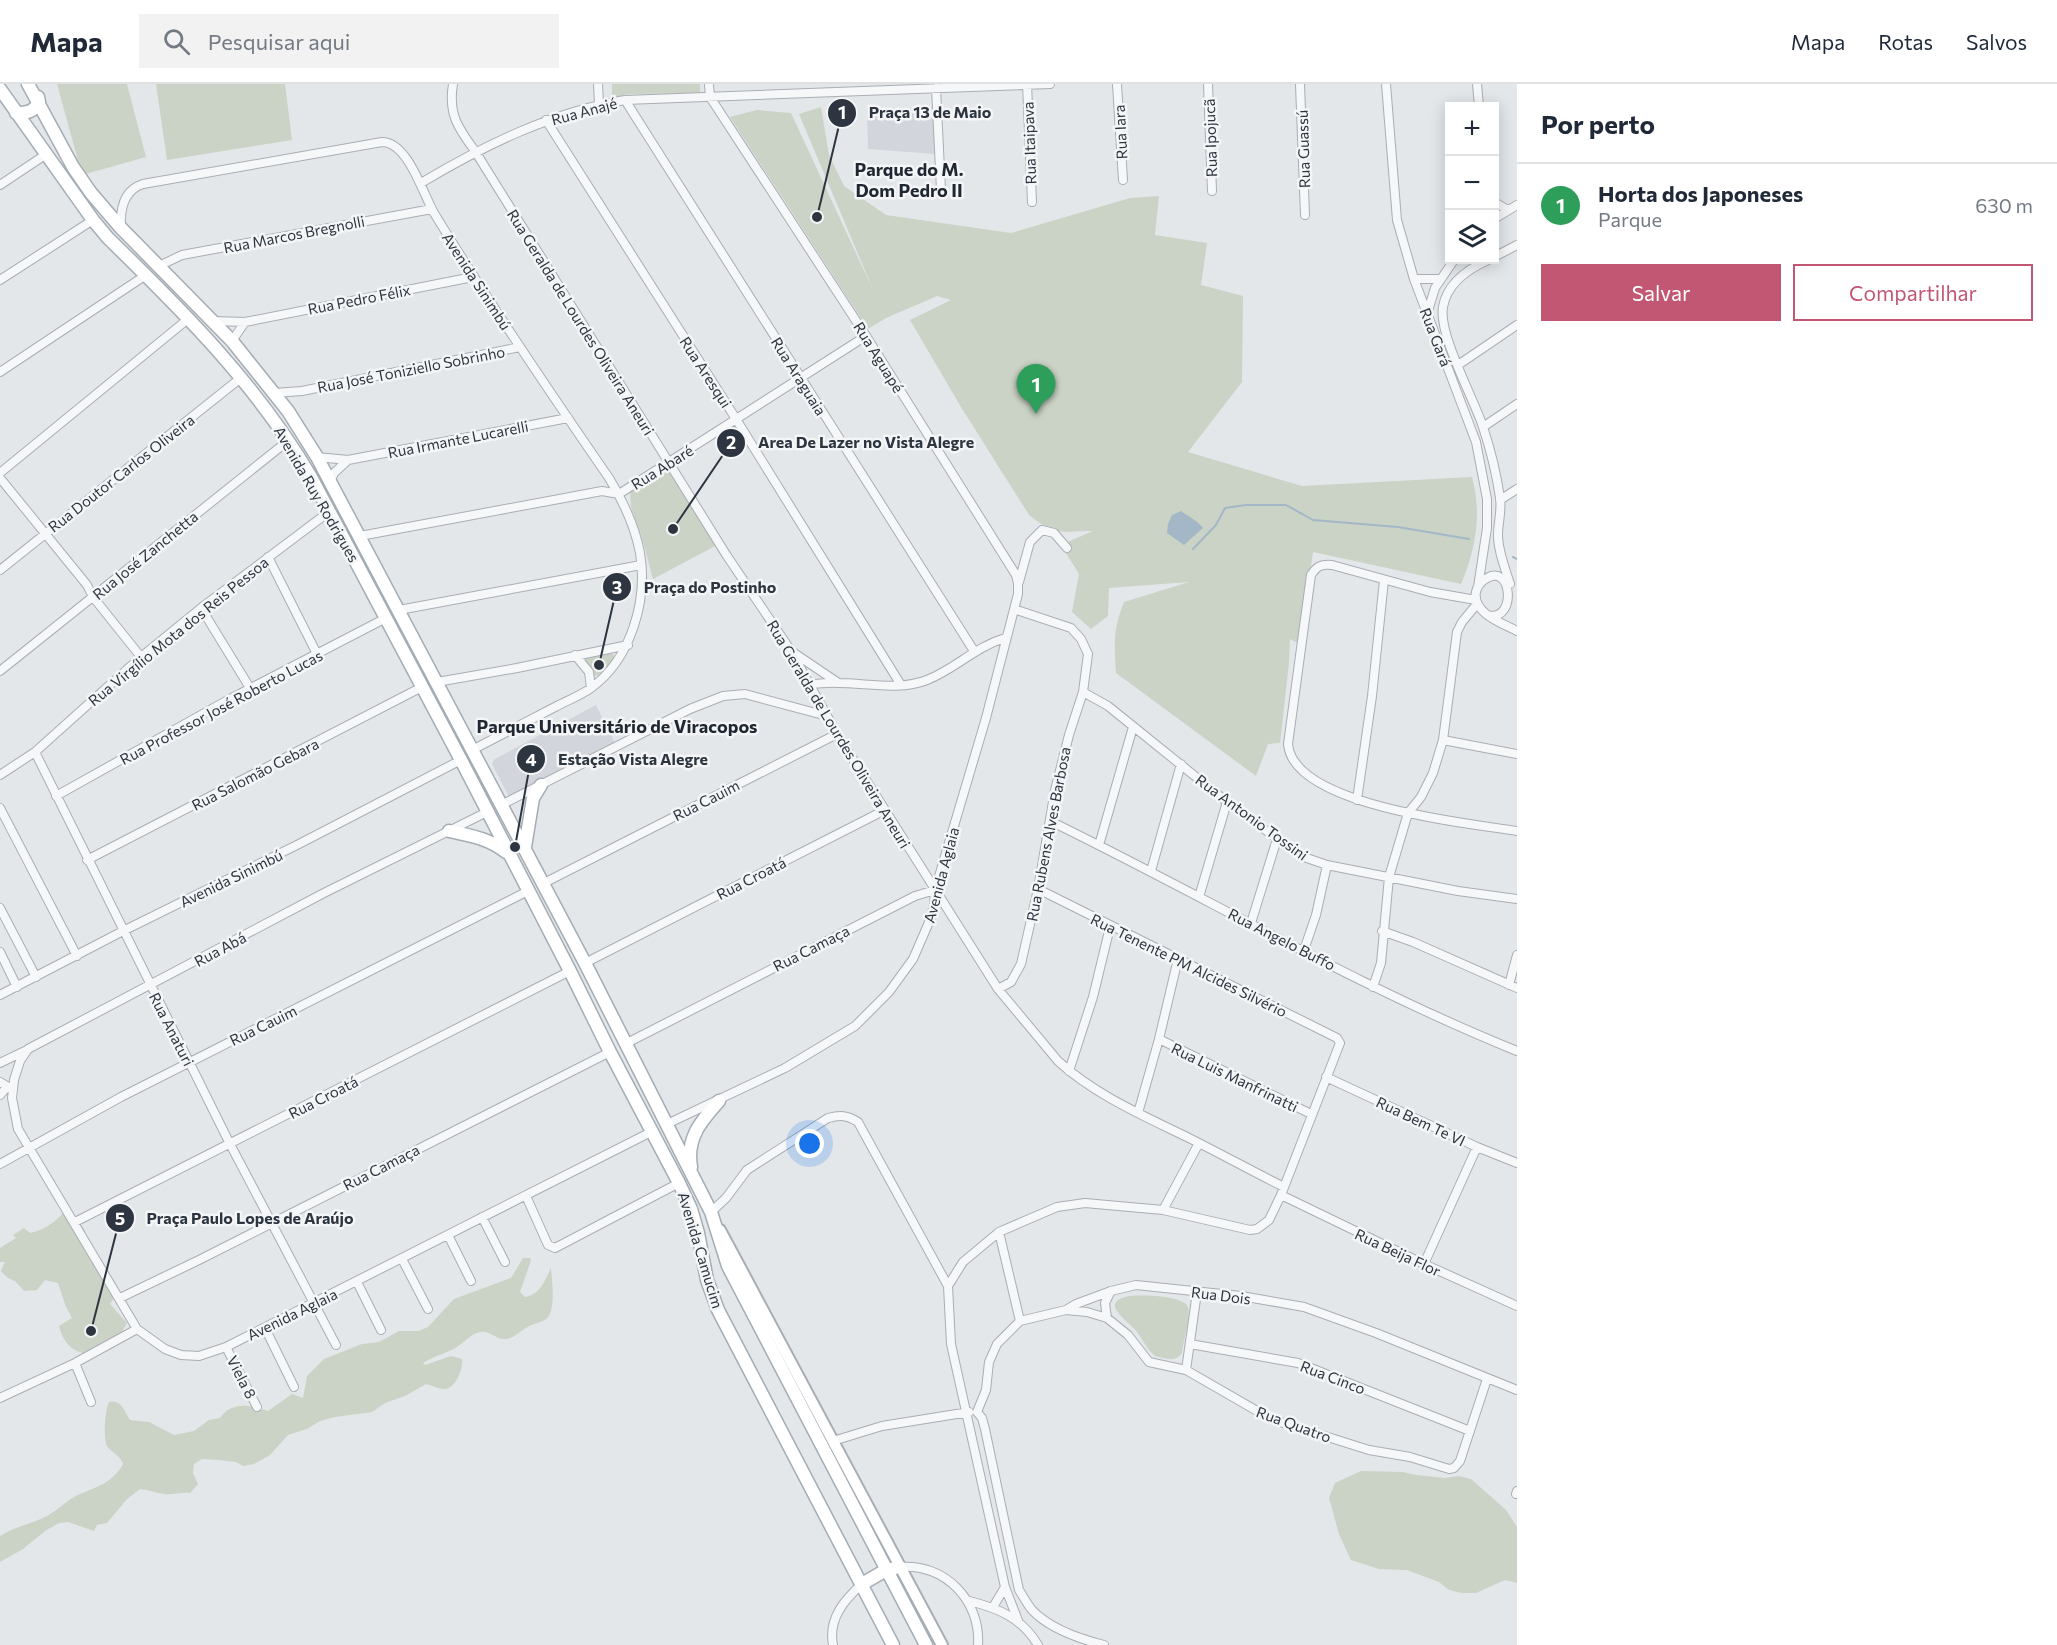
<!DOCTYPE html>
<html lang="pt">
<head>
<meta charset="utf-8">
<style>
	body { margin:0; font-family:Commissioner,sans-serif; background:#f2f2f3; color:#1f2937 }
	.controls { position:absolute; right:18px; top:18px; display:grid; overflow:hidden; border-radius:0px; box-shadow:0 3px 15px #0003 }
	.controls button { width:54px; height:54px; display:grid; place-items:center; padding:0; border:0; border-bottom:2px solid #e0e1e3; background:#fff; color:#1f2937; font:30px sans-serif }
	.you { position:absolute; left:810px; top:1060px; width:21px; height:21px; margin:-15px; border:4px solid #fff; border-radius:50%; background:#1a73e8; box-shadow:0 0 0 9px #1a73e833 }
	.badge { display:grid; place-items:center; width:39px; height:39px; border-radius:50%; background:#c15772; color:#fff; font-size:20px; font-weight:700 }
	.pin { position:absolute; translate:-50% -50px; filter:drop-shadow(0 2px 3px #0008) }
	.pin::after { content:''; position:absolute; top:32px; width:21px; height:18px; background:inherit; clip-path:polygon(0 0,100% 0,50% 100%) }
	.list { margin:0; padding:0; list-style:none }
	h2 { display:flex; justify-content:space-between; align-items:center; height:78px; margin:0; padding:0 24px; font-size:26px }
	h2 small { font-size:20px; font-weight:400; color:#747a83 }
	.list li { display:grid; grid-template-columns:39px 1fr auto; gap:18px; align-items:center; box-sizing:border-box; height:84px; padding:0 24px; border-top:2px solid #e0e1e3 }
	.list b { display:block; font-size:22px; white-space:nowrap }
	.list p { margin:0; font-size:20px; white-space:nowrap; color:#747a83 }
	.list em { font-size:20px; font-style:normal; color:#747a83 }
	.actions { display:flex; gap:12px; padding:18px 24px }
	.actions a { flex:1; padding:14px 0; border:2px solid #c15772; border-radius:0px; text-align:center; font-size:21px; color:#c15772 }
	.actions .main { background:#c15772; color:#fff }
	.icon { flex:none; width:33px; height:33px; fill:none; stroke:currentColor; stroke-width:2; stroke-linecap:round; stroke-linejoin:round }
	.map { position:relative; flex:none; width:1517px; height:1561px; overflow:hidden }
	header { display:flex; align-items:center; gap:36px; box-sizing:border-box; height:84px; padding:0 30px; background:#fff; border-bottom:2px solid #e0e1e3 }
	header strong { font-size:28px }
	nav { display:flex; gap:33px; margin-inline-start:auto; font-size:21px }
	.search { width:420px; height:54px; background:#f2f2f3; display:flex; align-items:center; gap:15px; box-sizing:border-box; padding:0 21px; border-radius:0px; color:#747a83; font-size:22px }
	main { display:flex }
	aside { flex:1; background:#fff }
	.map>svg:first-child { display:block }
	.built { fill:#d2d6dc }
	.green { fill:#cad3c5 }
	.water { fill:#a3b7c6 }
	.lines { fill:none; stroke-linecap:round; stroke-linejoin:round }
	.stream { stroke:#a3b7c6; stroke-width:2 }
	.street-casing { stroke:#a9aeb4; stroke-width:10 }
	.secondary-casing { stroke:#a9aeb4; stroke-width:14 }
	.primary-casing { stroke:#a4acb4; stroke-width:15 }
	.street { stroke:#f6f7f9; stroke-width:8 }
	.secondary { stroke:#fff; stroke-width:10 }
	.primary { stroke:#fff; stroke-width:12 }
	.labels { text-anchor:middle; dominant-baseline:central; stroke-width:5; stroke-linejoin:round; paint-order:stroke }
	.street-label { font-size:15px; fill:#2d3640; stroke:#f3f5f7 }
	.quarter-label { font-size:18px; font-weight:bold; fill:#1f2732; stroke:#f3f5f7 }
	.leader { fill:none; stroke:#2d3640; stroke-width:2 }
	.callout-dot { fill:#2d3640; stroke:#f3f5f7; stroke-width:2 }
	.mark-label { font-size:18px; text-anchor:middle; font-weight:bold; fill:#fff }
	.callout-label { font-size:16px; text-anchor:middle; font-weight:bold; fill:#2d3640; stroke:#f3f5f7; stroke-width:5; stroke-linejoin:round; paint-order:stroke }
</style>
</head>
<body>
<header>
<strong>Mapa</strong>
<div class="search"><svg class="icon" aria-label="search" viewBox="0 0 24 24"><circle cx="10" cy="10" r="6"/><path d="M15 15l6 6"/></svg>Pesquisar aqui</div>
<nav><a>Mapa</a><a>Rotas</a><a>Salvos</a></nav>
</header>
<main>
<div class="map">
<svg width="1517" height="1561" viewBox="0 0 1517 1561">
	<rect width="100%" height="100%" fill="#e3e7ea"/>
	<path class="built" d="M 935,23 L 935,70 L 868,65 L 867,26 Z
		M 596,621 L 616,661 L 514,713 L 508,711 L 494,684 L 492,679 L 495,675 Z"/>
	<path class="green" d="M 57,0 L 127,0 L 146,73 L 82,91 Z
		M 156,0 L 285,0 L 292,56 L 167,76 Z
		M 612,0 L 700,0 L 700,9 L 629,10 L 612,14 Z
		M 821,23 L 829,71 L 844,102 L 886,131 L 1011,149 L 1130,114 L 1159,112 L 1155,151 L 1207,159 L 1201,201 L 1243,212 L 1242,298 L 1188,368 L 1302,402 L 1472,393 C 1482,429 1476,465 1461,500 L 1313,468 L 1300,560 L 1290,555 L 1289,579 L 1280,659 L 1268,660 L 1256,692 L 1116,589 C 1114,561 1113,545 1124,518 L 1189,498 L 1109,504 L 1108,532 L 1091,545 L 1072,528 L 1079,490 L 1061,461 L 1093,447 C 1061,447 1056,453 1029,431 L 961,323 L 910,236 L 951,216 L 937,212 L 886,234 L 868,245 L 730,33 L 757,26 L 791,29 L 874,208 L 799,30 Z
		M 672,385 L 717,461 L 653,495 L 642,454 L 631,423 L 630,408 Z
		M 601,570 L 613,570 L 615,574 L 604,589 L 595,592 L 583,575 Z
		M 63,1129 L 79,1138 L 84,1145 L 94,1173 L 116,1211 L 110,1220 L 127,1239 L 120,1251 L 86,1270 C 71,1267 63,1258 59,1242 L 72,1234 L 66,1223 L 58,1199 L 45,1196 L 37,1206 L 24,1207 L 15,1197 L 8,1194 L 1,1187 L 5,1178 L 0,1178 L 0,1164 L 16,1154 L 13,1151 L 24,1144 L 30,1149 C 44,1146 53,1140 63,1129 Z
		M 523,1174 L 530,1174 L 531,1176 L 520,1208 L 525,1213 C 540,1211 545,1196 551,1184 C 552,1196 556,1226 547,1234 C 542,1239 533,1239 526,1244 C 520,1247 513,1255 506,1255 C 496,1256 490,1246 480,1248 C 471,1250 468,1255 461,1260 C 450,1269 435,1271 423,1279 L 425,1281 L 451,1272 L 462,1275 C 463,1284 457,1303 446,1305 C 440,1306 432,1301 426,1300 L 405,1312 L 385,1319 L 372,1328 L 335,1333 L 320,1337 L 307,1345 L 288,1351 L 270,1371 L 254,1380 L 243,1382 L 236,1378 L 219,1376 L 202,1375 L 194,1380 L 193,1389 L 198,1400 L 190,1409 C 181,1408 171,1411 165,1410 C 156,1409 149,1406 140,1405 L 127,1415 L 107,1439 L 97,1441 L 94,1447 L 68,1438 L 59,1439 L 45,1447 L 23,1465 L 0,1478 L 0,1452 C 15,1442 32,1440 47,1432 C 58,1426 67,1416 78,1411 C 96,1403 113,1399 123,1380 C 118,1368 112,1370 107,1362 C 103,1354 105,1325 109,1318 C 121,1315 125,1328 130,1336 L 149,1338 L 174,1351 L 194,1347 L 209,1336 L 220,1334 C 232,1317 250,1321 268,1327 L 292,1310 L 303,1314 L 307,1292 L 324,1275 L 362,1260 L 379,1258 L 399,1247 L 419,1247 L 428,1243 L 454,1215 L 511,1194 Z
		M 1130,1212 C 1142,1211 1183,1211 1188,1223 C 1191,1231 1183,1259 1182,1269 C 1175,1279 1165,1274 1155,1272 C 1147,1265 1143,1256 1137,1248 C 1129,1237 1096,1218 1130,1212 Z
		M 1361,1387 L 1403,1388 L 1416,1391 L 1445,1394 L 1458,1392 L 1471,1395 L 1506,1426 L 1517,1443 L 1517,1499 L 1505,1496 L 1476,1509 L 1462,1509 L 1449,1506 L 1439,1498 L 1407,1486 L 1379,1485 L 1351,1476 L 1339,1450 L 1329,1414 L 1335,1399 Z"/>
	<path class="water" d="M 1181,427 C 1189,433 1197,436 1203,444 L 1184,461 L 1167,449 L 1168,440 L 1172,431 Z"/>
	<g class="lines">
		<path class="stream" d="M 1193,465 L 1216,441 L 1225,424 L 1246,421 L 1286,421 L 1313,436 L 1398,443 L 1469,455
			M 1513,473 L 1517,475"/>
		<g class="street-casing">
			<path id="street" d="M 453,0 C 448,30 458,44 475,67 L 727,472 L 791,567 L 837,650 L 998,905 L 1058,977 C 1095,1011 1144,1032 1189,1054 C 1221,1070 1252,1087 1284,1103
				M 598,0 L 599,20
				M 1027,0 L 1032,118
				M 1117,0 L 1123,96
				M 1208,0 L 1212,107
				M 1300,0 L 1305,131
				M 1386,0 L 1397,136 L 1414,195 L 1476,358 L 1487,415 L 1487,444 L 1478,503
				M 1477,0 L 1479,22
				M 936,4 L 941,106
				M 625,16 L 974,567
				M 546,36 L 736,335 L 901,601
				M 421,99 C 485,61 552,28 625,16 L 1050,0
				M 0,101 L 45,71
				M 1494,118 L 1508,126
				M 1494,135 L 1517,121
				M 121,143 C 120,124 124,106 143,100 L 382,58 C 408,58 423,110 434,129 C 489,219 549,307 609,394 C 623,417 635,442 640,469 C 648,516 631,575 591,604 C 580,612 566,617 555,623 C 528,637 501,651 474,665
				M 1494,173 L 1517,161
				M 1488,176 C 1468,185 1447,199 1443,223 C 1438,250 1474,315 1483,343 C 1490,364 1497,393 1500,414 C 1502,426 1498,439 1498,451 C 1498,467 1505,484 1510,500
				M 159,182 L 182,171 L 432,125
				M 1414,195 L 1441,195
				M 0,196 L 93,136
				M 1427,230 L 1435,204 L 1454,176
				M 213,237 L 245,238 L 473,193
				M 232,257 L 245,238
				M 1458,281 L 1517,241
				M 0,288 L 146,191
				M 274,309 L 302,307 L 520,263
				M 1483,343 L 1517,320
				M 317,373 L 348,376 L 568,334
				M 0,389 L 188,235
				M 0,394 L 87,501 L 93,513 L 141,573
				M 331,396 L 334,389 L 348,376
				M 1500,416 L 1517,405
				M 360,452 L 602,407 L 619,410 L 866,252
				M 268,473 L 317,570
				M 0,486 L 242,293
				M 1019,498 L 1030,458 L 1042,446 L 1054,449 L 1067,464
				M 1476,516 L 1430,508 L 1332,481 C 1321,480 1317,482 1311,491 L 1288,660 C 1293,722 1468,739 1517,747
				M 201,524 L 250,604
				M 399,526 L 641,481
				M 1488,531 C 1517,539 1513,475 1484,496 C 1480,499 1477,503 1476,508 C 1472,529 1502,539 1517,547
				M 794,569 L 837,598
				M 575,571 L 589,588 L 591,604
				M 0,587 L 289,356
				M 437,598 L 517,584 L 628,561
				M 810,600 C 819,600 829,598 838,599 C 867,599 899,607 927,596 C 955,585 975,563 1005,554
				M 1083,608 L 1108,622 L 1227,718 L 1301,772 L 1327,781 L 1458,807 L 1517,815
				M 1443,656 L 1517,670
				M 35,668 L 230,1060 L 336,1261
				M 0,691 L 35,668 L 141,573 L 201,524 L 330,427
				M 56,712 L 226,617 L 386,534
				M 1357,716 L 1372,612 L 1384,496
				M 503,720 L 690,625 L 723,612 L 745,610 L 827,632
				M 0,724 L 77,872
				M 487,728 L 324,809 L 28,965 L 20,977 L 14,996 L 12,1014 L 18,1045 L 137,1245 L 165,1265 L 181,1271 L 199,1272 L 226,1263 L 653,1047
				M 1050,737 C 1206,813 1356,902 1517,967
				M 1099,761 L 1133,643
				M 87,776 L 422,603
				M 1151,787 L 1181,680
				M 544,799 L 837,650
				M 1199,813 L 1227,718
				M 0,824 L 36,893
				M 1251,839 L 1277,755
				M 1382,847 L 1413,858 L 1517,904
				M 1304,866 L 1316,831 L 1327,781
				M 0,868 L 17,903
				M 585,879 L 885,726
				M 1509,901 L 1517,871
				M 1373,903 L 1381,879 L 1389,793 L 1408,729 L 1421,713 L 1433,689 L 1443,656 L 1457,548 L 1462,538 L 1477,520
				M 998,905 L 1011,898 L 1021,880 L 1038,805 L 1055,706 L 1069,651 L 1083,608 L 1088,570 L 1081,555 L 1071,544 L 1014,525
				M 0,911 L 123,847 L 299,760 L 461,676
				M 1159,955 L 1311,1030
				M 625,960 L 915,812 L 935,806
				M 0,979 L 27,966
				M 1069,987 L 1093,913 L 1110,843
				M 1326,993 L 1477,1063 L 1517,1079
				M 0,998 L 13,1006
				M 0,1011 L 7,1003
				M 1138,1029 L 1159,955 L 1178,875
				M 667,1040 L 785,984 L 855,942 L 889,908 L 913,875 L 930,836 L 934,821 L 935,806 L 986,634 L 1018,510 L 1018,500 L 1016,491 L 866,252 L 710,13 L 709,0
				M 0,1080 L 121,1013 L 528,807
				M 1281,1111 L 1424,1180 L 1517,1222
				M 526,1112 L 548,1161 L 555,1164 L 679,1099
				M 1163,1126 L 1199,1059
				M 711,1128 L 726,1114 L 747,1086 L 828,1034 C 840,1031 847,1031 858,1038 L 948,1202
				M 482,1133 L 505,1178
				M 75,1138 L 570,887
				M 999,1148 L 1020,1237
				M 448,1151 L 471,1197
				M 402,1175 L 428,1225
				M 1424,1180 L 1477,1063
				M 357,1198 L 381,1246
				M 120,1214 L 199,1176 L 610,968
				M 1066,1226 L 1087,1228 L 1107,1234 L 1128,1251 L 1149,1278 L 1186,1286 L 1271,1335 L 1369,1366 L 1410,1373 L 1449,1385 L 1454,1384 L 1460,1377 L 1487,1295
				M 1107,1234 L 1105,1219 L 1111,1207
				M 265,1244 L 294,1303
				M 1190,1260 L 1298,1279 L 1470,1347
				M 226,1263 L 257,1323
				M 75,1279 L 91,1318
				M 1186,1286 L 1197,1208
				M 0,1314 L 75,1279 L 137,1245
				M 977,1328 L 986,1306 L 989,1278 L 997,1260 L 1020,1237 L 1066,1226 L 1076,1220 L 1111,1207 L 1136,1201 L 1241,1212 L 1304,1223 L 1376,1249 L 1517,1306
				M 977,1328 L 982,1334 L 985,1345 L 1019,1506 C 1023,1512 1027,1520 1032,1526 C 1050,1545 1080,1555 1104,1561
				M 833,1357 L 882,1342 L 969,1328
				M 1516,1410 L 1517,1407
				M 900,1483 C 945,1479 981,1517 978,1561
				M 1005,1503 L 1019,1539
				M 969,1517 C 998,1524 1022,1534 1038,1561
				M 993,1523 L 1005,1503 L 951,1260 L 948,1202 L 963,1178 L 999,1148 L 1057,1123 L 1085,1119 L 1163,1126 L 1250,1146 L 1257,1145 L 1269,1136 L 1281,1111 L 1340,959 L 1337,954 L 1038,805
				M 833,1561 C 828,1535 844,1516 862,1500"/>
		</g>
		<g class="secondary-casing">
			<path id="secondary" d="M 720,1146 L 942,1561"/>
		</g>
		<g class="primary-casing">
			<path id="primary" d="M 28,0 L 73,83 L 91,109 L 121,144 L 232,257 L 288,327 L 317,373 L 585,879 L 711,1128 L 728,1182 L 926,1561
				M 0,5 L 93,136 L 108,154 C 183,227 257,301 311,393 L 461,676 L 570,887 L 610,968 L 679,1099 L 691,1125 L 698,1149 L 707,1196 L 718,1226 L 893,1561
				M 16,29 C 27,29 34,28 39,18 L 38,13
				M 449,747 C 471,752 488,754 506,768
				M 525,763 L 533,714 L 541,701
				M 691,1083 C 686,1054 701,1037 719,1017
				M 862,1500 L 886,1486 L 900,1483"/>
		</g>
		<use href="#street" class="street"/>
		<use href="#secondary" class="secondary"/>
		<use href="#primary" class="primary"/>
	</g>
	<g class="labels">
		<g class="street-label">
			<text transform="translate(584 27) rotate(-15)">Rua Anajé</text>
			<text transform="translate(1120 48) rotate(-93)">Rua Iara</text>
			<text transform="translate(1210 54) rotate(-92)">Rua Ipojucã</text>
			<text transform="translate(1029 59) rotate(-92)">Rua Itaipava</text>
			<text transform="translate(1303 65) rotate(-92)">Rua Guassú</text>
			<text transform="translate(294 150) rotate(-11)">Rua Marcos Bregnolli</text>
			<text transform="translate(477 197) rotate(57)">Avenida Sinimbú</text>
			<text transform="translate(359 215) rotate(-11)">Rua Pedro Félix</text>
			<text transform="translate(581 238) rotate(58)">Rua Geralda de Lourdes Oliveira Aneuri</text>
			<text transform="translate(1436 253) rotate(69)">Rua Gará</text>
			<text transform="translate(879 273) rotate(58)">Rua Aguapé</text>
			<text transform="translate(411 285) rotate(-11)">Rua José Toniziello Sobrinho</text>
			<text transform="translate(706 288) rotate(57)">Rua Aresqui</text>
			<text transform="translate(799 292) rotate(58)">Rua Araguaia</text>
			<text transform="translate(458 355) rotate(-11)">Rua Irmante Lucarelli</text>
			<text transform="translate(662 383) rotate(-32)">Rua Abaré</text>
			<text transform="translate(121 389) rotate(-38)">Rua Doutor Carlos Oliveira</text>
			<text transform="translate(317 410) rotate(60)">Avenida Ruy Rodrigues</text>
			<text transform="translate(145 471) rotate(-39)">Rua José Zanchetta</text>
			<text transform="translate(178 547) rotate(-39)">Rua Virgílio Mota dos Reis Pessoa</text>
			<text transform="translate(221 623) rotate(-28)">Rua Professor José Roberto Lucas</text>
			<text transform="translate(839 650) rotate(59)">Rua Geralda de Lourdes Oliveira Aneuri</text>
			<text transform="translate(255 690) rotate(-27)">Rua Salomão Gebara</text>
			<text transform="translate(706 716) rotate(-27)">Rua Cauim</text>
			<text transform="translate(1252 733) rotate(36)">Rua Antonio Tossini</text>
			<text transform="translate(1048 750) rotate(-79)">Rua Rubens Alves Barbosa</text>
			<text transform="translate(941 791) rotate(-75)">Avenida Aglaia</text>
			<text transform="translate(231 794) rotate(-26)">Avenida Sinimbú</text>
			<text transform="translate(751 794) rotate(-27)">Rua Croatá</text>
			<text transform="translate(1282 855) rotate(27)">Rua Angelo Buffo</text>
			<text transform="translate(811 864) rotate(-27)">Rua Camaça</text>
			<text transform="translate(220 865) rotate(-28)">Rua Abá</text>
			<text transform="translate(1189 881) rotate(26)">Rua Tenente PM Alcides Silvério</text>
			<text transform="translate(263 941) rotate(-26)">Rua Cauim</text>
			<text transform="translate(172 945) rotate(63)">Rua Anaturi</text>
			<text transform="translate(1235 993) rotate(26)">Rua Luis Manfrinatti</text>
			<text transform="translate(323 1013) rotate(-27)">Rua Croatá</text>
			<text transform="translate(1421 1037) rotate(25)">Rua Bem Te VI</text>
			<text transform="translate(381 1083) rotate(-27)">Rua Camaça</text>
			<text transform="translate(701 1166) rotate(73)">Avenida Camucim</text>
			<text transform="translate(1398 1168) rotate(25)">Rua Beija Flor</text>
			<text transform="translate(1221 1211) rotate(7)">Rua Dois</text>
			<text transform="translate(292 1230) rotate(-26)">Avenida Aglaia</text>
			<text transform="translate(242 1293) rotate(63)">Viela 8</text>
			<text transform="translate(1333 1293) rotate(21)">Rua Cinco</text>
			<text transform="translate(1294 1340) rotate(20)">Rua Quatro</text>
		</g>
		<g class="quarter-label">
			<text x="909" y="85">Parque do M.<tspan x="909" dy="21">Dom Pedro II</tspan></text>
			<text x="617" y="642">Parque Universitário de Viracopos</text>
		</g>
	</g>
	<path class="leader" d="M817 133L842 29M673 445L731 359M599 581L617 503M515 763L531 675M91 1247L120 1134"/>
	<g class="callout-dot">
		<circle cx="817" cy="133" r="6"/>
		<circle cx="673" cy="445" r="6"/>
		<circle cx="599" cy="581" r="6"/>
		<circle cx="515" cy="763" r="6"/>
		<circle cx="91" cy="1247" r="6"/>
		<circle cx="842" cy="29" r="15"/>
		<circle cx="731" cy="359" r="15"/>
		<circle cx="617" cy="503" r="15"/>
		<circle cx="531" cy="675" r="15"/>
		<circle cx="120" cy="1134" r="15"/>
	</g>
	<g class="mark-label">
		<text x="842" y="35">1</text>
		<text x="731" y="365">2</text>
		<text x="617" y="510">3</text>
		<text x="531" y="682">4</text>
		<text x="120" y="1141">5</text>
	</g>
	<g class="callout-label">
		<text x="930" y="34">Praça 13 de Maio</text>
		<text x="866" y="364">Area De Lazer no Vista Alegre</text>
		<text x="710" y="509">Praça do Postinho</text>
		<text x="633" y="681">Estação Vista Alegre</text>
		<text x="250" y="1140">Praça Paulo Lopes de Araújo</text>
	</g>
</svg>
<div class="controls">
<button>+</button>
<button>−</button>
<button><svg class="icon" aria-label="layers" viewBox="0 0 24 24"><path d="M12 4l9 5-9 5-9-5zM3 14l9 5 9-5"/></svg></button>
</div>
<div class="you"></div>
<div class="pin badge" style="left:1036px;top:330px;background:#2e9e5b">1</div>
</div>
<aside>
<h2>Por perto<small></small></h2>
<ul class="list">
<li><span class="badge" style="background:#2e9e5b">1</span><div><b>Horta dos Japoneses</b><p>Parque</p></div><em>630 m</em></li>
</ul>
<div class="actions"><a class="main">Salvar</a><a>Compartilhar</a></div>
</aside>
</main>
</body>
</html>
